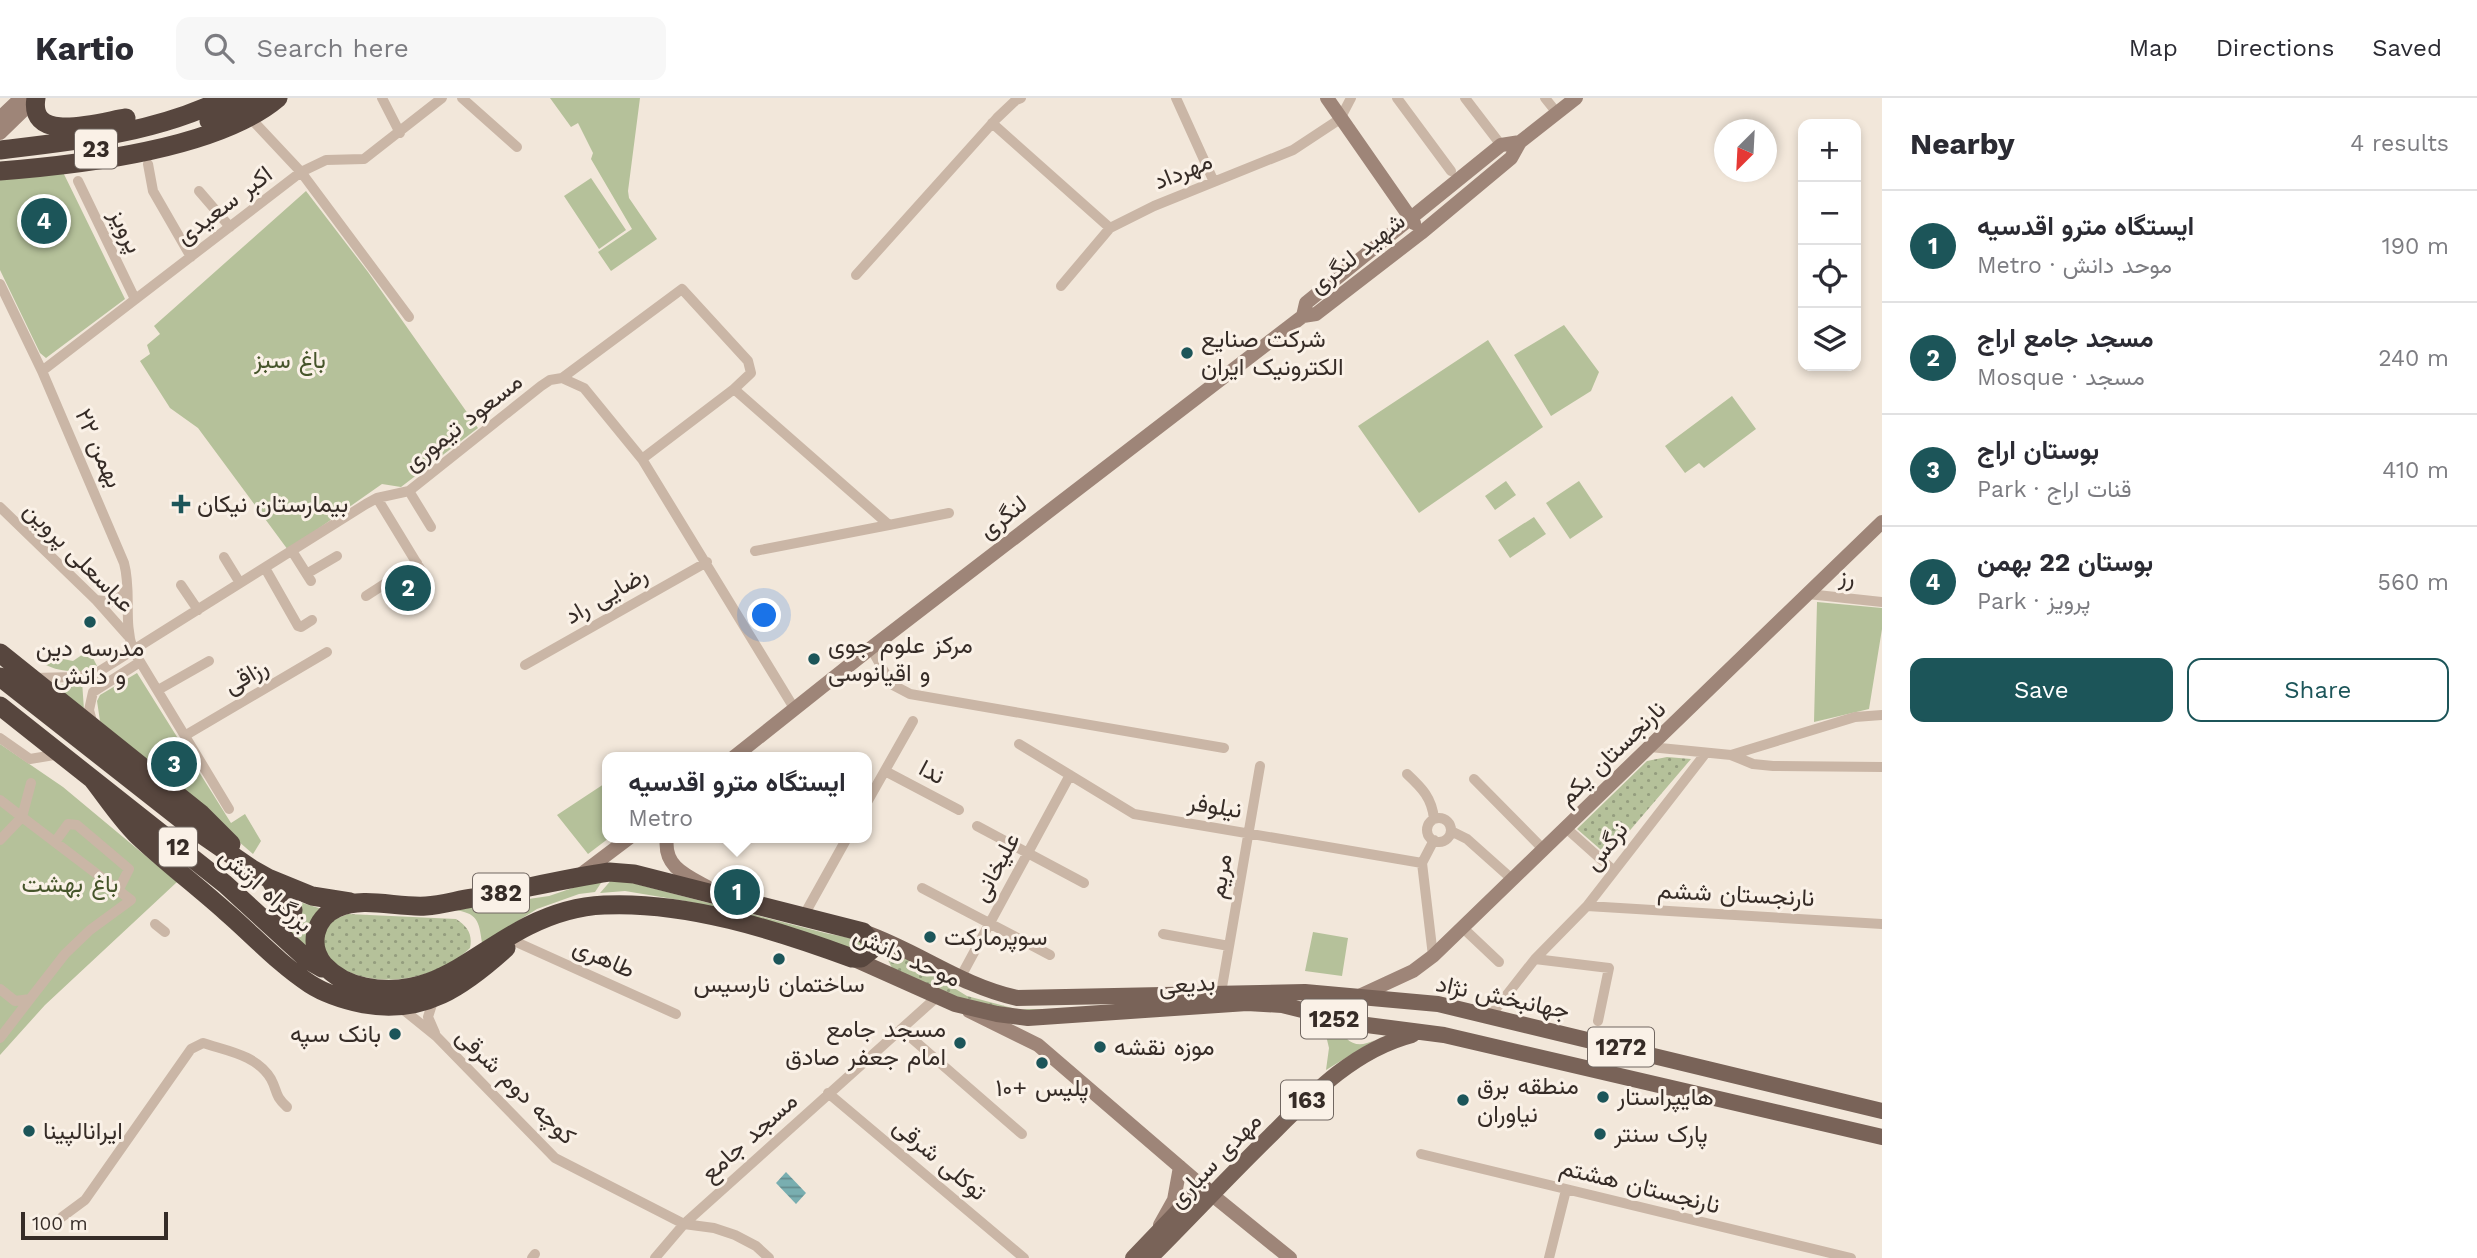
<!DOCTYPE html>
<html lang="en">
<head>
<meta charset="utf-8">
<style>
	body { margin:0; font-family:"Work Sans",Vazirmatn,sans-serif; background:#f7f7f7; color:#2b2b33 }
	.controls { position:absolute; right:21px; top:21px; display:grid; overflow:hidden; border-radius:14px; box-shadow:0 4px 10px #0003 }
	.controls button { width:63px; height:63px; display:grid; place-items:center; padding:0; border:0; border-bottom:2px solid #e1e1e2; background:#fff; color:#2b2b33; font:35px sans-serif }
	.compass { position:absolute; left:1714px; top:21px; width:63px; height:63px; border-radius:50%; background:#fff; box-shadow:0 4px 10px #0003; rotate:204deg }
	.scale { position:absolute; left:21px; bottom:18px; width:147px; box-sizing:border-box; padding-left:7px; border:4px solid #362c27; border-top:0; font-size:19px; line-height:24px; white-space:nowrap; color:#362c27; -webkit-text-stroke:5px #faf1e7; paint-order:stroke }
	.you { position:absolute; left:765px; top:518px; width:24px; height:24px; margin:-18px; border:5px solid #fff; border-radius:50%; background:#1a73e8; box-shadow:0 0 0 10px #1a73e833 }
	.badge { display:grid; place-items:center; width:46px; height:46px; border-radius:50%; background:#1c5559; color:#fff; font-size:23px; font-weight:700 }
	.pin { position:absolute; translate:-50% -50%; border:4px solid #fff; box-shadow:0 2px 7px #0006 }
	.popup { position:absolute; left:602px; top:654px; width:270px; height:91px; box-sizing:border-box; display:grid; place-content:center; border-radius:14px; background:#fff; filter:drop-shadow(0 2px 5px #0005); font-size:23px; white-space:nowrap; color:#7c7c81 }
	.popup b { font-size:26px; color:#2b2b33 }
	.popup::after { content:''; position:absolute; left:50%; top:100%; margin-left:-14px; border:14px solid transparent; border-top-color:#fff }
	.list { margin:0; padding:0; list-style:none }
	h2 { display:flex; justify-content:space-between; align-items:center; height:91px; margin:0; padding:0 28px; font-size:30px }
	h2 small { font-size:23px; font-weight:400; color:#7c7c81 }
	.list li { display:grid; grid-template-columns:46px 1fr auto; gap:21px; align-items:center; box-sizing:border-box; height:112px; padding:0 28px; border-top:2px solid #e1e1e2 }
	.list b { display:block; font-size:26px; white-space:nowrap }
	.list p { margin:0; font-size:23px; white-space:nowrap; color:#7c7c81 }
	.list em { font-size:23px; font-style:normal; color:#7c7c81 }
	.actions { display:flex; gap:14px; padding:21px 28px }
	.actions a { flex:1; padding:16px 0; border:2px solid #1c5559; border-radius:14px; text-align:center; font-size:24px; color:#1c5559 }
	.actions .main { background:#1c5559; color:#fff }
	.icon { flex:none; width:38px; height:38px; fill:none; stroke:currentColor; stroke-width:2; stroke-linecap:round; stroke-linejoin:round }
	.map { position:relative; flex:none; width:1882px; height:1160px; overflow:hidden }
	header { display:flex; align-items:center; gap:42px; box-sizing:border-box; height:98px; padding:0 35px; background:#fff; border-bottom:2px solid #e1e1e2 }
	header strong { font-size:33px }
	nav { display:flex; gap:38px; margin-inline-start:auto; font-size:24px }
	.search { width:490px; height:63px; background:#f7f7f7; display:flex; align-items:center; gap:18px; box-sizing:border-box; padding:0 24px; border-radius:14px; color:#7c7c81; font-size:26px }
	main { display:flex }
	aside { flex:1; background:#fff }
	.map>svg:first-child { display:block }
	.grass { fill:url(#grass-dots) }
	.green { fill:#b5c19a }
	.water { fill:url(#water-rules) }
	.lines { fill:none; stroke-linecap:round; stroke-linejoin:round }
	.street { stroke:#cab6a6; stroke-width:10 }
	.secondary { stroke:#9e8578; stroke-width:14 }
	.primary { stroke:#796358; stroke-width:16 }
	.highway { stroke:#57463e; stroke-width:19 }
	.poi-dot { fill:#1c5559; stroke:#faf1e7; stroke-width:2.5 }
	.labels { text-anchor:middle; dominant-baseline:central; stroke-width:6; stroke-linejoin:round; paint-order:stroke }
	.shield { fill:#faf1e7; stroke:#716761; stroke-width:2 }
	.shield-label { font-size:23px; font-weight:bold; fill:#362c27 }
	.street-label { font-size:24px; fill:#362c27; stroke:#faf1e7 }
	.poi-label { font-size:24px; fill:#362c27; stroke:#faf1e7; text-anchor:start }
	.park-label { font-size:24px; fill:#46552b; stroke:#faf1e7 }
</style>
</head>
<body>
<header>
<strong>Kartio</strong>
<div class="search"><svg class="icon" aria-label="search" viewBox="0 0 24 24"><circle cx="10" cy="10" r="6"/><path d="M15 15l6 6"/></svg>Search here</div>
<nav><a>Map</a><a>Directions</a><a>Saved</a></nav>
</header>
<main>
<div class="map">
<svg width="1882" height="1160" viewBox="0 0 1882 1160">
	<defs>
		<pattern id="grass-dots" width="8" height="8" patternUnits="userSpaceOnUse" patternTransform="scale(1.75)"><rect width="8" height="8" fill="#b5c19a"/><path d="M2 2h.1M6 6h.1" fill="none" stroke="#949d7e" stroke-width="1.8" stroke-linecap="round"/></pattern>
		<pattern id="water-rules" width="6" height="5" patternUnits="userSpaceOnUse" patternTransform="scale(1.75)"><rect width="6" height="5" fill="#79aeb0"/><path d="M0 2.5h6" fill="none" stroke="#648e8f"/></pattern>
	</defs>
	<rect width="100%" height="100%" fill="#f2e7da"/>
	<path class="grass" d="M 1667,659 L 1691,661 L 1608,758 L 1577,731 L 1647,663 Z
		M 348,816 L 456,821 C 467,828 473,836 470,850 C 452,867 425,879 400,881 C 365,885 306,869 328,824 Z
		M 897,855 L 967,898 L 1016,911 L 1044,911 L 1057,915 L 969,906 L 892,870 L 888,862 L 893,856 Z"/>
	<path class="green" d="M 550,0 L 640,0 L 628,93 L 629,100 L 657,141 L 611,173 L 598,154 L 632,131 L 591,61 L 593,55 L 578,25 L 571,29 Z
		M 60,68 L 125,201 L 46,260 L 40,255 L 0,172 L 0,74 Z
		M 591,80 L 626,132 L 599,151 L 564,98 Z
		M 306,93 L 368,174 L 478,330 L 401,389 L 382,386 L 288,452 L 198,330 L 170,310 L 140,263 L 150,256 L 147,247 L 160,236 L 154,228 Z
		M 1564,227 L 1599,274 L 1591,293 L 1551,318 L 1514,257 Z
		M 1488,242 L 1543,329 L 1419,415 L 1358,328 Z
		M 1732,298 L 1756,331 L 1704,370 L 1699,365 L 1685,375 L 1665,348 Z
		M 1506,383 L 1516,397 L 1495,412 L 1485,398 Z
		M 1579,383 L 1603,419 L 1570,441 L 1546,405 Z
		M 1534,419 L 1546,436 L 1510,460 L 1498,442 Z
		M 1817,504 L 1882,510 L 1882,531 L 1869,611 L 1814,624 Z
		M 89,552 L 97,568 C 84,576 59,574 46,567 L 53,564 L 57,565 L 63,561 L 73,563 Z
		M 137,575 L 231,725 L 245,716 L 261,743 L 253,756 L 100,623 L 97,603 L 100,597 Z
		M 82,583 L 84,612 L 55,588 Z
		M 0,646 L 63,689 L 177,784 L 45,907 L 0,957 Z
		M 607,684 L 608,740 L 609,740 L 588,756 L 557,717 Z
		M 605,779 L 595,794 L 579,796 L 537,811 L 482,845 C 479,822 477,815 454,812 L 549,798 Z
		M 613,780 L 825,835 L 865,843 L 862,854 L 691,804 L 625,793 L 600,795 Z
		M 293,802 L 322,811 L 306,850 L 282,830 Z
		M 1313,834 L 1348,840 L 1342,878 L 1305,873 Z
		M 1323,925 L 1345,930 L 1346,940 C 1355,949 1364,947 1375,942 L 1326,972 L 1329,950 Z"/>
	<path class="water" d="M 786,1074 L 806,1095 L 796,1106 L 776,1085 Z"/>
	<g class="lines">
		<path class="street" d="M 382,0 L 400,35
			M 462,0 L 517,49
			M 1176,0 L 1214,84
			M 1397,0 L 1451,73
			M 1465,0 L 1501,47
			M 1545,0 L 1557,15
			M 255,25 L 301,74 L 409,219
			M 992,25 L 1110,130
			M 148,66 L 153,93 L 191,159
			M 78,83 L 135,201
			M 199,93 L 230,129
			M 856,177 L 997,20 L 1016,2 L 1021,0
			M 0,186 L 42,273 L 124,465 C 132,494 123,523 133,552 L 229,711
			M 1061,188 L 1110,130 L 1154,108 L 1293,52 L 1340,21 L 1351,0
			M 42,273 L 301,74 L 326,62 L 364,61 L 442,0
			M 562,280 L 682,191 L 748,263 L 751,275 L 734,291
			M 642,361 L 734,291 L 889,427 L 755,453
			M 409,393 L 431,429
			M 377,400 L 427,482
			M 0,409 L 96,502 L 128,538
			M 889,427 L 949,415
			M 292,453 L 311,483
			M 224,459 L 240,485
			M 265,470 L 298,528 L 301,529 L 312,522
			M 308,475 L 337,458
			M 181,487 L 198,512
			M 1808,496 L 1882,504
			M 366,498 L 417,465
			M 96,502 L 111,504 L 123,497 L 127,489
			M 871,550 L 891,586 L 910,596 L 1224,650
			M 525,567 L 707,464
			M 34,580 L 74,579 L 95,576 L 366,406 L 377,400 L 409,393 L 541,288 L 550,282 L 562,280 L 584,290 L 642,361 L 794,610
			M 158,592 L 209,563
			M 93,627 L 89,612 L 93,594 L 140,564
			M 186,637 L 327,554
			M 0,640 L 30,661 L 60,656
			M 1019,646 L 1134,716 L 1422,765
			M 1650,649 L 1731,657 L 1753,666 L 1773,668 L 1882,669
			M 1731,657 L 1855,619 L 1882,617
			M 885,673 L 959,712
			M 1407,676 C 1422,690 1432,700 1434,721
			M 1474,681 L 1544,752
			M 0,702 L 22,719 L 0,742
			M 866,706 L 913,623
			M1427 732a12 12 0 1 1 24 0a12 12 0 1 1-24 0Z
			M 977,728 L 1084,785
			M 1566,730 L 1613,772
			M 1451,733 L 1467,741 L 1513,782
			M 55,744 L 68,726 L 77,727 L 129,771 L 118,793
			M 922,790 L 1050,857
			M 1587,808 L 1882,826
			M 803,819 L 847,740
			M 155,826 L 165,834
			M 1463,830 L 1499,864
			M 1163,836 L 1229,848
			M 514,843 L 676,916
			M 1433,858 L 1422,765 L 1434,742
			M 1535,861 L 1609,870 L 1598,923
			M 959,882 L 1070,677
			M 0,891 L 15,903 L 30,901 L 65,856 L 90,832 L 131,802 L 22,719 L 31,685
			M 1221,895 L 1260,668
			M 434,900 L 428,919 L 435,935
			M 400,909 L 436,938 L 555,1060 L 684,1126 L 714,1130 L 735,1137 L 756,1148 L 769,1160
			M 1491,917 L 1535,861 L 1587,808 L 1705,656
			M 901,931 L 1022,1036
			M 0,940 L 30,901
			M 828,995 L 1024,1160
			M 1421,1056 L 1851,1160
			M 62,1119 L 85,1102 L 191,951 L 203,945 C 227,953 257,957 271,981 C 278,994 274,997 287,1009
			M 532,1160 L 535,1156
			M 655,1160 L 684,1126 L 938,898
			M 1549,1160 L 1566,1092"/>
		<path class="secondary" d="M 1327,0 L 1414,125
			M 0,20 L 21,0
			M 0,35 L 36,0
			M 1303,218 L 1306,205 L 1501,47 L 1520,44
			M 734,659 L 871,550 L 1303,218 L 1316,216 L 1421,135 L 1511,60 L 1520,44 L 1576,0
			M 667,740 C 663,768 685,777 707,789
			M 580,777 L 629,740
			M 1359,898 L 1413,873 L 1433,858 L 1882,424
			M 969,913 L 1038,947 L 1202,1088
			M 1211,1096 L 1290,1160
			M 1160,1127 L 1174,1102 L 1180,1069"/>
		<path class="primary" d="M 863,834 C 918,853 959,887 1017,900 L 1305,894 L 1438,906 L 1882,1013
			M 852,860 L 955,906 L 997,916 L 1028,920 L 1247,905 L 1282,907 L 1359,926 L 1444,937 L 1882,1039
			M 1133,1160 L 1202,1088 L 1211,1096
			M 1150,1160 C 1191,1119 1229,1078 1270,1038 C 1311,997 1354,952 1412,937"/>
		<path class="highway" d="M 36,0 C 28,47 100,24 126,20
			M 209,23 L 255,0
			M 0,52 C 77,43 156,35 226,0
			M 0,73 C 78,67 218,51 278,0
			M 0,555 L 201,716 L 231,746
			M 0,579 L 191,729 L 252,771 L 268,780 L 312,798 L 350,804
			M 0,608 L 225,786 L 308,862 L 322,870
			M 93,682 C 107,700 120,720 136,736 C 164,763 196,787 225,813 C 253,837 278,865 310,886 C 327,897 345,902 364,906 C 424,917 464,888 506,850
			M 609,774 L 634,776 L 863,834 L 871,843 L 871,852 L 861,860 L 852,860 C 776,832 686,803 604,807 C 578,808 552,816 528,828 C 472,856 433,903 365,889 C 349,886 335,879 324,867 C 308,848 314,820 337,810 C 364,798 397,810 426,808 C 442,807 458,802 473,800 C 518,792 563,781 609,774 Z
			M 261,819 L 282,824 L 291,821 L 293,812 L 272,785"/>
	</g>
	<g class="poi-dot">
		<circle cx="1187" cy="255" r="7"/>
		<path d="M177.5 395.5h7v7h7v7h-7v7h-7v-7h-7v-7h7z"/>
		<circle cx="90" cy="524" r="7"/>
		<circle cx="814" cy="561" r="7"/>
		<circle cx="930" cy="839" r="7"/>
		<circle cx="779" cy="861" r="7"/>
		<circle cx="395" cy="936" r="7"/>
		<circle cx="960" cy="945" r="7"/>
		<circle cx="1100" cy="949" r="7"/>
		<circle cx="1042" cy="965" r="7"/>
		<circle cx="1603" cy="999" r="7"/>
		<circle cx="1463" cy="1002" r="7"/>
		<circle cx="29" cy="1033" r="7"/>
		<circle cx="1600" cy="1036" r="7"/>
	</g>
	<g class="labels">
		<g class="shield">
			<rect x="75" y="31.5" width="42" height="39" rx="5"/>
			<rect x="159" y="729.5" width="38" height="39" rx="5"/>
			<rect x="473" y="775.5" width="56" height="39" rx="5"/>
			<rect x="1301" y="901.5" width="66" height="39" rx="5"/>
			<rect x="1588" y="929.5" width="66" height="39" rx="5"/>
			<rect x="1281" y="982.5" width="52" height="39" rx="5"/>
		</g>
		<g class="shield-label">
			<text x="96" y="51">23</text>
			<text x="178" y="749">12</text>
			<text x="501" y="795">382</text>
			<text x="1334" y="921">1252</text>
			<text x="1621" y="949">1272</text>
			<text x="1307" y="1002">163</text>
		</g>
		<g class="street-label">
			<text transform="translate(1183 73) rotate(-22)">مهرداد</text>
			<text transform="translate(224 107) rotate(-37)">اکبر سعیدی</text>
			<text transform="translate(126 133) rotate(64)">پرویز</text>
			<text transform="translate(1357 155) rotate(-38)">شهید لنگری</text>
			<text transform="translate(463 324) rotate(-38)">مسعود تیموری</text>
			<text transform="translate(99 350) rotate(66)">۲۲ بهمن</text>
			<text transform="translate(1003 419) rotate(-38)">لنگری</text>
			<text transform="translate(79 459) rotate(45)">عباسعلی پروین</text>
			<text transform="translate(1847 479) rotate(6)">رز</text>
			<text transform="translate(606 497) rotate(-30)">رضایی راد</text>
			<text transform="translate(246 578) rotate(-30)">رزاقی</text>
			<text transform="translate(1612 655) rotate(-44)">نارنجستان یکم</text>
			<text transform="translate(932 674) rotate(28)">ندا</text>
			<text transform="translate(1215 708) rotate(9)">نیلوفر</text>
			<text transform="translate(1606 748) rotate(-52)">نرگس</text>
			<text transform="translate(996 769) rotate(-62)">علیخانی</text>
			<text transform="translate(1220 778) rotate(-80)">مریم</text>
			<text transform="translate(266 792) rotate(41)">بزرگراه ارتش</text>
			<text transform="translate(1736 796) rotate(3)">نارنجستان ششم</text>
			<text transform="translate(907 859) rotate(24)">موحد دانش</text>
			<text transform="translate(604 860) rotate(24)">طاهری</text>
			<text transform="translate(1187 886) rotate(-4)">بدیعی</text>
			<text transform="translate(1503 899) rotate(12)">جهانبخش نژاد</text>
			<text transform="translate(516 988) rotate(44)">کوچه دوم شرقی</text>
			<text transform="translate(749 1039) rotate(-42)">مسجد جامع</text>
			<text transform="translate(940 1061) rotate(40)">توکلی شرقی</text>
			<text transform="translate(1215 1062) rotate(-46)">مهدی سباری</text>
			<text transform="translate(1640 1088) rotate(14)">نارنجستان هشتم</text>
		</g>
		<g class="poi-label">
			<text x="1201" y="241">شرکت صنایع<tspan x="1201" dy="28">الکترونیک ایران</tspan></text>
			<text x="197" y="406">بیمارستان نیکان</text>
			<text x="828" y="547">مرکز علوم جوی<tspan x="828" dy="28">و اقیانوسی</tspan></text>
			<text x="90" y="550" text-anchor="middle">مدرسه دین<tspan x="90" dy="28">و دانش</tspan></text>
			<text x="944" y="839">سوپرمارکت</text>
			<text x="779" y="886" text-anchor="middle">ساختمان نارسیس</text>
			<text x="946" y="931" text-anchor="end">مسجد جامع<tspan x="946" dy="28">امام جعفر صادق</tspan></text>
			<text x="381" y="936" text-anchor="end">بانک سپه</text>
			<text x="1114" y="949">موزه نقشه</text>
			<text x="1477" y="988">منطقه برق<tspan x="1477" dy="28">نیاوران</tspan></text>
			<text x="1042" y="990" text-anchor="middle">پلیس +۱۰</text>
			<text x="1617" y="999">هایپراستار</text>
			<text x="43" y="1033">ایرانالپینا</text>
			<text x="1614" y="1036">پارک سنتر</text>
		</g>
		<g class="park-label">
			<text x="290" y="262">باغ سبز</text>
			<text x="70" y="786">باغ بهشت</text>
		</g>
	</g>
</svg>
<div class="controls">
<button>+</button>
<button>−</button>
<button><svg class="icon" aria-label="locate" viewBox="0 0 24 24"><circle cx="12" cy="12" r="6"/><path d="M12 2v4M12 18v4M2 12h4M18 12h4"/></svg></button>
<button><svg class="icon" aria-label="layers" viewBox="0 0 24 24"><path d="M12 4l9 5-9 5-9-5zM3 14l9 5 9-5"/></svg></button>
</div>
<svg class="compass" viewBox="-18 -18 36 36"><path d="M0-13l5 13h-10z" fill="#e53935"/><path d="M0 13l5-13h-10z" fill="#7c7c81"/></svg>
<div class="scale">100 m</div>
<div class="you"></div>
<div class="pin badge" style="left:737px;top:794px">1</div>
<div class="popup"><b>ایستگاه مترو اقدسیه</b>Metro</div>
<div class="pin badge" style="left:408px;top:490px">2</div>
<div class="pin badge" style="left:174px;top:666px">3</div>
<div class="pin badge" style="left:44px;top:123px">4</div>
</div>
<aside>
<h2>Nearby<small>4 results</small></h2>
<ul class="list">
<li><span class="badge">1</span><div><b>ایستگاه مترو اقدسیه</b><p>Metro · موحد دانش</p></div><em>190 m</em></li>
<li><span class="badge">2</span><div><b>مسجد جامع اراج</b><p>Mosque · مسجد</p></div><em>240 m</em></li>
<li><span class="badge">3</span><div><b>بوستان اراج</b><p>Park · قنات اراج</p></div><em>410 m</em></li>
<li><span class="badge">4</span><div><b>بوستان 22 بهمن</b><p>Park · پرویز</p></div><em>560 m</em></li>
</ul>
<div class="actions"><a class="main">Save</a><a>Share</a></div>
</aside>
</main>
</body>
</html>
